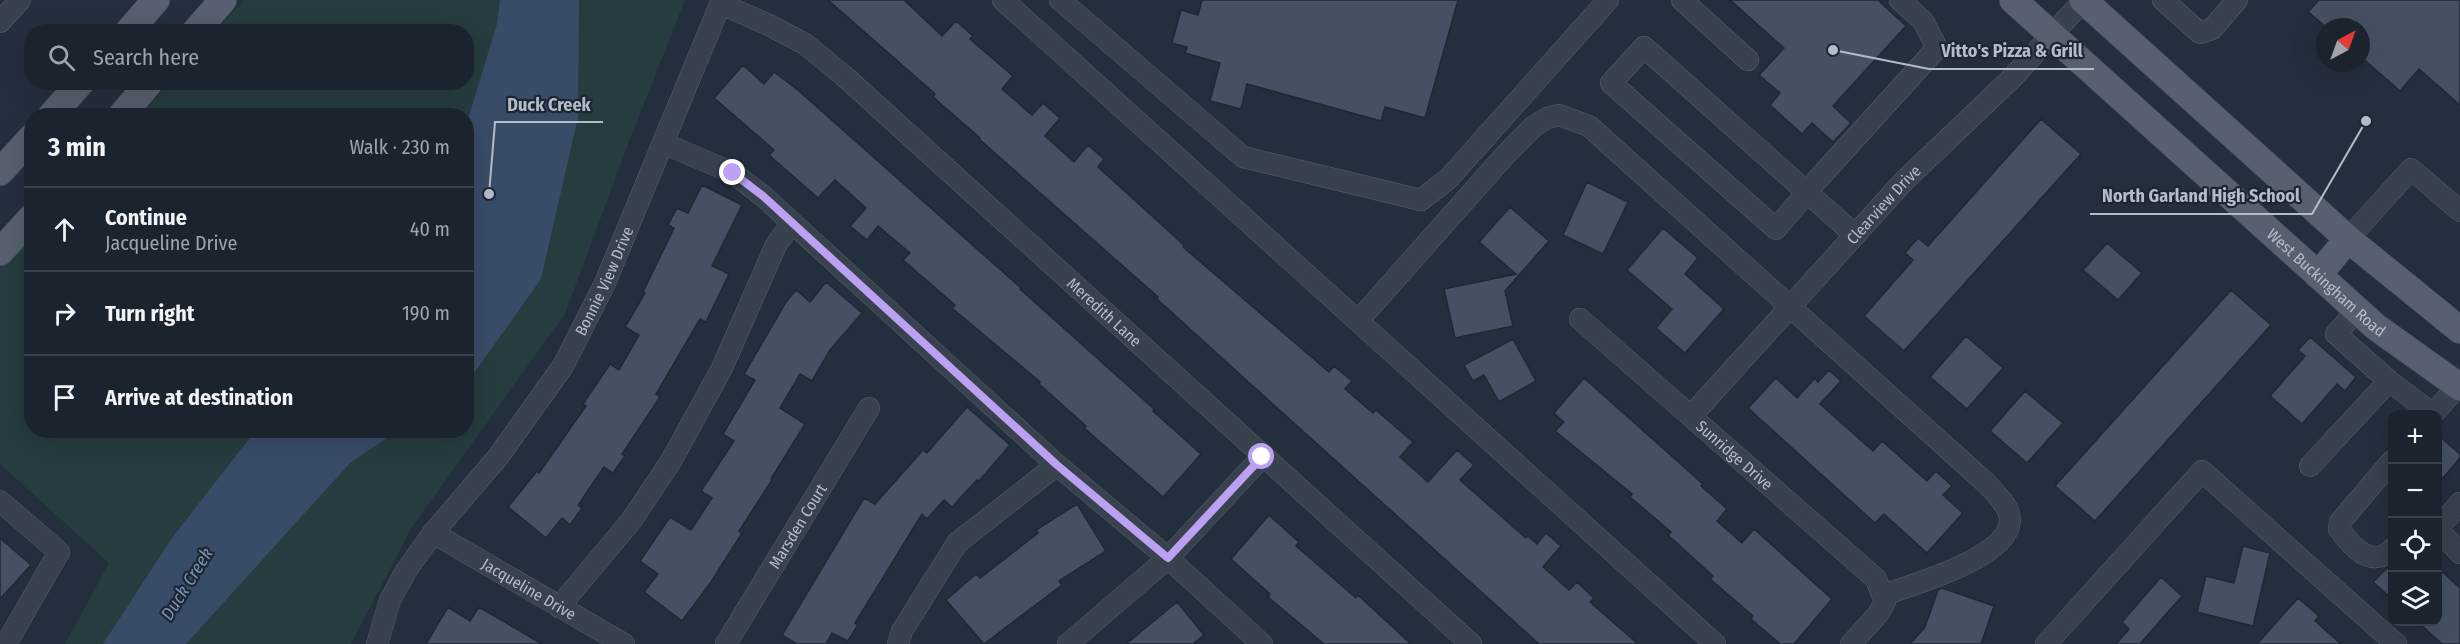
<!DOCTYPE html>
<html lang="en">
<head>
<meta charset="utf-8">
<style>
	body { margin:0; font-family:"Fira Sans Condensed",sans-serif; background:#242b36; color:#f1f3f6 }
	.controls { position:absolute; right:18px; bottom:18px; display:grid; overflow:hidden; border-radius:12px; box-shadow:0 6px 24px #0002 }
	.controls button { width:54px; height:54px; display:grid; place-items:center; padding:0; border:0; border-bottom:2px solid #39404a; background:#1b232e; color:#f1f3f6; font:30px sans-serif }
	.compass { position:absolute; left:2316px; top:18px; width:54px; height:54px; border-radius:50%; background:#1b232e; box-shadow:0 6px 24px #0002; rotate:41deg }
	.stop { position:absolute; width:18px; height:18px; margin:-14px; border:4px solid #bca0f2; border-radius:50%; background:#fff }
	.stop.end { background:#bca0f2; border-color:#fff; box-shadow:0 2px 6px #0008 }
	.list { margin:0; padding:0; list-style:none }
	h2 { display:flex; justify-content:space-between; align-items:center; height:78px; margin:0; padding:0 24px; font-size:26px }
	h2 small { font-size:20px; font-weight:400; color:#a0a4aa }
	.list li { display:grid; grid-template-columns:39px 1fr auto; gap:18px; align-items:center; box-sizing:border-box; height:84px; padding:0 24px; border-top:2px solid #39404a }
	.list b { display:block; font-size:22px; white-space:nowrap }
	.list p { margin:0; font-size:20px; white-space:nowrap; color:#a0a4aa }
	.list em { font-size:20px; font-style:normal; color:#a0a4aa }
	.icon { flex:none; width:33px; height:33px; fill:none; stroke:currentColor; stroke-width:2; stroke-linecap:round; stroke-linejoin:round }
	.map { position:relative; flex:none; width:2460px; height:644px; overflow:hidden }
	.search { position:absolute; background:#1b232e; box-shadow:0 6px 24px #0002; left:24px; top:24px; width:450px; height:66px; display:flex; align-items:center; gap:15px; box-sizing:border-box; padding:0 21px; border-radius:24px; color:#a0a4aa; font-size:22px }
	.panel { position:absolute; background:#1b232e; box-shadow:0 6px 24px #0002; left:24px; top:108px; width:450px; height:330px; border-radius:24px }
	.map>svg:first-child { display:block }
	.green { fill:#263c3f }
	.water { fill:#394c67 }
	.building { fill:#455162; stroke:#1f2835; stroke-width:1.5 }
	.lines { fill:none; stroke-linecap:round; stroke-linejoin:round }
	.minor-casing { stroke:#565f6c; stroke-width:22 }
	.major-casing { stroke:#414a57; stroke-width:28 }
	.minor { stroke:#38414e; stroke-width:21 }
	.major { stroke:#56606e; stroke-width:27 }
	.route { stroke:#bca0f2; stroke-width:8 }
	.labels { text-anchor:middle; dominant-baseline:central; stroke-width:4.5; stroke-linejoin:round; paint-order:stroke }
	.street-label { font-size:16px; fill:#b4bcc9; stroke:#1d2633 }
	.water-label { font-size:18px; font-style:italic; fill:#7c92b1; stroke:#1d2633 }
	.leader { fill:none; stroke:#b4bcc9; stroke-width:2 }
	.callout-dot { fill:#b4bcc9; stroke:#1d2633; stroke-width:2 }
	.callout-label { font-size:18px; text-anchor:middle; font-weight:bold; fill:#b4bcc9; stroke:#1d2633; stroke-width:4.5; stroke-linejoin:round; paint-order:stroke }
</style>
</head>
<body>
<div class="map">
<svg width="2460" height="644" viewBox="0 0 2460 644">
	<rect width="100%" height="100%" fill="#242f3e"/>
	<path class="green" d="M 244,0 L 685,0 L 628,144 L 565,314 L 412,527 L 351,644 L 65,644 L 109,563 L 0,464 L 0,269 L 31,234 L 32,430 L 466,430 L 466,116 L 140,115 L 170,83 L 466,82 L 466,32 L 216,31 Z"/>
	<path class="water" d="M 500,0 L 579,0 L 578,117 L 541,279 L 467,383 L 467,122 L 497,24 Z
		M 256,430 L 397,431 L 350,463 L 186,644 L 103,644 L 172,538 Z"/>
	<path class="building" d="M 828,0 L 904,0 L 942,36 L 956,21 L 973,36 L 970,39 L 1013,76 L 1002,89 L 1032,115 L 1043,103 L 1060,118 L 1045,136 L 1074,162 L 1088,145 L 1104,159 L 1098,167 L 1184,245 L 1183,247 L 1329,372 L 1334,366 L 1352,381 L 1345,389 L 1373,413 L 1376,410 L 1413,442 L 1400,457 L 1428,482 L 1457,450 L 1474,465 L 1460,480 L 1526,538 L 1528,536 L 1537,544 L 1546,533 L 1561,546 L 1543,567 L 1569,590 L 1577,582 L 1594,598 L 1590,602 L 1638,644 L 1539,644 L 1244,378 L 1157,299 L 1158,297 L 979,139 L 980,138 L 933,97 L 935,94 Z
		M 1202,0 L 1458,0 L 1425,118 L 1385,107 L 1381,121 L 1247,84 L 1241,109 L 1210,101 L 1220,63 L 1185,53 L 1187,47 L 1172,43 L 1181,10 L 1198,15 Z
		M 1730,0 L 1878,0 L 1906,26 L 1833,106 L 1851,123 L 1833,142 L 1812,123 L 1802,134 L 1770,105 L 1780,93 L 1759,75 L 1784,48 Z
		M 2319,0 L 2460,0 L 2460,105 L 2419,69 L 2400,91 L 2361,57 L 2361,27 L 2326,27 L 2308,12 Z
		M 743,65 L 764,84 L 774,72 L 799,91 L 1021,288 L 1020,289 L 1154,409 L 1153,411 L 1201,454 L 1163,497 L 1084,428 L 1086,426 L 1039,384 L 1040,382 L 952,308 L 955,305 L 903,260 L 910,253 L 878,226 L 867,240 L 850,226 L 866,208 L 835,180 L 818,198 L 769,155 L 774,150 L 714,98 Z
		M 2041,119 L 2081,154 L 1904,351 L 1864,316 L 1913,260 L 1905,253 L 1918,238 L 1928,246 Z
		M 1587,182 L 1628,202 L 1603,254 L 1563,235 Z
		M 702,185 L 742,205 L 712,266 L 729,274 L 706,322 L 700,319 L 656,394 L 660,397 L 622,454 L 625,456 L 613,473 L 604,467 L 578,505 L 582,508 L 570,525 L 562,518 L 546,538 L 508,507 L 537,471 L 539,473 L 586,406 L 583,404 L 610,364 L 619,370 L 639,335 L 625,327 L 645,293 L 643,292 L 674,228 L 668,225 L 677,208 L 688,213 Z
		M 1510,207 L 1549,241 L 1505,291 L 1513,326 L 1455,338 L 1444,289 L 1516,274 L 1479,242 Z
		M 1663,228 L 1698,258 L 1685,274 L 1724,309 L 1685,353 L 1656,328 L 1672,309 L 1627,270 Z
		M 2107,243 L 2142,273 L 2118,300 L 2083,270 Z
		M 826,282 L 862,313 L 830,350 L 812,381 L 800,374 L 780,408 L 805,424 L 771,479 L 772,480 L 739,531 L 742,533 L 711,582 L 682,621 L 644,592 L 658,574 L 640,561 L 670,517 L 691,530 L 712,498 L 701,491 L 734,441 L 723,434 L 755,380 L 744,374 L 786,302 L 796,290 L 810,302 Z
		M 2231,290 L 2271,325 L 2095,521 L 2055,486 Z
		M 1966,336 L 2003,368 L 1967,409 L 1930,377 Z
		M 2310,337 L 2356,377 L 2345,391 L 2337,384 L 2302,424 L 2270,396 L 2305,356 L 2298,350 Z
		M 1513,339 L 1536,381 L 1499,402 L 1484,375 L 1473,381 L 1464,365 Z
		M 1829,370 L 1841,381 L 1820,404 L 1873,451 L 1882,441 L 1927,481 L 1936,471 L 1952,486 L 1943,495 L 1963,513 L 1927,553 L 1884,514 L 1875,523 L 1748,408 L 1776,378 L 1797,398 L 1815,378 L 1818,382 Z
		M 1584,378 L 1703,484 L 1701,486 L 1727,509 L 1717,521 L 1742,543 L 1754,529 L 1832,599 L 1794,644 L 1780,644 L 1751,619 L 1753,616 L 1710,579 L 1713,576 L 1668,535 L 1671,532 L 1630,497 L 1632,494 L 1555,431 L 1564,422 L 1554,413 Z
		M 2025,391 L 2063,423 L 2027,463 L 1990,431 Z
		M 967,407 L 1010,445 L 979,481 L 977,480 L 952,507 L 944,500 L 927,519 L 922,514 L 855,623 L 858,625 L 848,641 L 832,633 L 826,644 L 797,644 L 782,635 L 864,498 L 875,504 L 923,450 L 927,453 Z
		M 2438,435 L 2460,454 L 2460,458 L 2438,484 Z
		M 1077,504 L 1106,551 L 1059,581 L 1062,585 L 984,644 L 946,600 L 976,574 L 980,578 L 1038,533 L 1036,530 Z
		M 1269,515 L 1299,542 L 1296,546 L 1356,598 L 1358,595 L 1411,644 L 1324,644 L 1268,597 L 1270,594 L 1231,559 Z
		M 0,538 L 31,565 L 0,599 Z
		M 2243,546 L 2270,553 L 2253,626 L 2197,612 L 2206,576 L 2234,583 Z
		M 2392,565 L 2392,599 L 2373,582 L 2387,568 Z
		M 2438,568 L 2460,588 L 2460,644 L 2442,644 L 2417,621 L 2438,621 Z
		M 2161,577 L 2182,596 L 2140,644 L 2116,644 L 2129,629 L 2122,622 Z
		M 1942,588 L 1994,606 L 1981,644 L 1910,644 L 1925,627 L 1938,590 Z
		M 2298,598 L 2319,616 L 2315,621 L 2341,644 L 2257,644 Z
		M 1177,602 L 1204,635 L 1193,644 L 1126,644 Z
		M 448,607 L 470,621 L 479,607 L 542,644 L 426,644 Z"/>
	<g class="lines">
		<g class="minor-casing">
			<g id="minor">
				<path d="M 1003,0 L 1715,644"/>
				<path d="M 1060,0 L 1243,157 L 1421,200 L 1448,179 L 1608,0"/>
				<path d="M 1682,0 L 1748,60"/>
				<path d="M 2163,0 L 2200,33 L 2212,29 L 2237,0"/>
				<path id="s1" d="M 721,4 L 769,25 L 805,44 L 843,75 L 1471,644"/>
				<path d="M 0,22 L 20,0"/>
				<path d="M 663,143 L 733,173 L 763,196 L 1057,465 L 1168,558 L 1262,644"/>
				<path d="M 1855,235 L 1644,47 L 1611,83 L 1776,229 L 1818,179 L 1937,48 L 1923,21 L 1900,0"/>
				<path d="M 2348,239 L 2411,169 L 2460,211"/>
				<path id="s2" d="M 1580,319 L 1876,579 L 1885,602 L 1878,614 L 1851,644"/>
				<path d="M 1358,321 L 1507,153 L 1534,126 L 1547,118 L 1559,115 L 1589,126 L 1986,483 C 1995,493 2011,507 2010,521 C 2008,558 1912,585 1883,595"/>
				<path d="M 2389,381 L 2433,414"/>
				<path d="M 2433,414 L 2458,386"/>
				<path id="s3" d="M 1691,416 L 1904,181 L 2012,78 L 2084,0"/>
				<path d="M 2392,461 L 2340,522 L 2339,529 C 2351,546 2372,570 2392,549"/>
				<path d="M 2310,466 L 2389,381 L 2336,334 L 2357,310"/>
				<path d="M 0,501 L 59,552 L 6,644"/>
				<path d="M 2438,528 L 2460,503"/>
				<path d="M 2438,530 L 2460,553"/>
				<path id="s4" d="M 433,533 L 624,644"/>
				<path d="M 559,607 L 631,521 L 671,461 L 722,368 L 776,245 L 792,223"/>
				<path id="s5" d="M 377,644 L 390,600 L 406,571 L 433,533 L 498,457 L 563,366 L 605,283 L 722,0"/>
				<path id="s6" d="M 726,644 L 869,408"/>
				<path d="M 898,644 L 902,631 L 957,543 L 1057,465"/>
				<path d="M 1068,644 L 1168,558 L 1262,457"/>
				<path d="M 2046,644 L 2202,471 L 2396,644"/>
			</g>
		</g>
		<g class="major-casing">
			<g id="major">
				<path id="s7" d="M 2013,0 L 2376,327 L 2460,387"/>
				<path d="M 2083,0 L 2348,239 L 2460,330"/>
				<path d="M 128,32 L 156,0"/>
				<path d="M 195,32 L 223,0"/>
				<path d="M 51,116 L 81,82"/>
				<path d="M 121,116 L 150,82"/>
				<path d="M 0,172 L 32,137"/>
				<path d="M 0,252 L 32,217"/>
				<path d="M 2318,275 L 2348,239"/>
			</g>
		</g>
		<use href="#minor" class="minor"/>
		<use href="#major" class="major"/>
	</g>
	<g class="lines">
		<path class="route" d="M 733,173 L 763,196 L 1057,465 L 1168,558 L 1262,457"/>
	</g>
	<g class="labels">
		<g class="street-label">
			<text stroke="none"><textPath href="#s3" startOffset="286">Clearview Drive</textPath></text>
			<text stroke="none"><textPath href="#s5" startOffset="432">Bonnie View Drive</textPath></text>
			<text stroke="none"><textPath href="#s7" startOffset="422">West Buckingham Road</textPath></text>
			<text stroke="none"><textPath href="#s1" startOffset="495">Meredith Lane</textPath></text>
			<text stroke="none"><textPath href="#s2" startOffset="206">Sunridge Drive</textPath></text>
			<text stroke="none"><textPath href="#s6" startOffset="138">Marsden Court</textPath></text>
			<text stroke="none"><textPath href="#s4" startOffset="111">Jacqueline Drive</textPath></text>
		</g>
		<g class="water-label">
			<text transform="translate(187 584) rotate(-58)">Duck Creek</text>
		</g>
	</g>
	<path class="leader" d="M1833 50L1929 69H2094M489 194L495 122H603M2366 121L2312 214H2090"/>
	<g class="callout-dot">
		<circle cx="1833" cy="50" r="6"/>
		<circle cx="489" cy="194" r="6"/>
		<circle cx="2366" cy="121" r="6"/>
	</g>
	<g class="callout-label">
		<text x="2012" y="57">Vitto's Pizza &amp; Grill</text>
		<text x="549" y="111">Duck Creek</text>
		<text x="2201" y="202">North Garland High School</text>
	</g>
</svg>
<div class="controls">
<button>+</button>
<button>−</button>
<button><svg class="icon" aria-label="locate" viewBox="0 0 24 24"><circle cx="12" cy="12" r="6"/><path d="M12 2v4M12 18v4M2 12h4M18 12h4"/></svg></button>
<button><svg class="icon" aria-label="layers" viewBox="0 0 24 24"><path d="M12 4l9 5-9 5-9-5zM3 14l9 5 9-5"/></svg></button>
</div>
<svg class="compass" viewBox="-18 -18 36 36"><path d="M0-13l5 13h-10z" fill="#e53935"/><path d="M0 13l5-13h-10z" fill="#a0a4aa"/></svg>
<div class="stop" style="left:1262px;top:457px"></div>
<div class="stop end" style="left:733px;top:173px"></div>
<div class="search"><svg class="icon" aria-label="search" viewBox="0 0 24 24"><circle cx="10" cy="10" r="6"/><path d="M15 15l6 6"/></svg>Search here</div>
<section class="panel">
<h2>3 min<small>Walk · 230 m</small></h2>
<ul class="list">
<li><svg class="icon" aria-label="ahead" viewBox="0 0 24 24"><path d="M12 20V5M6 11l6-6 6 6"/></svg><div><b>Continue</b><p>Jacqueline Drive</p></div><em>40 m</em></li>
<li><svg class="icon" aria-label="right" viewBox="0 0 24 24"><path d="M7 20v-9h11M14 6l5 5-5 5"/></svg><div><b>Turn right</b></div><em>190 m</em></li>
<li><svg class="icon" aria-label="arrive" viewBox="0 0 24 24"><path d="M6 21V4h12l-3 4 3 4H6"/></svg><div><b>Arrive at destination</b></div></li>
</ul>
</section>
</div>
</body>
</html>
